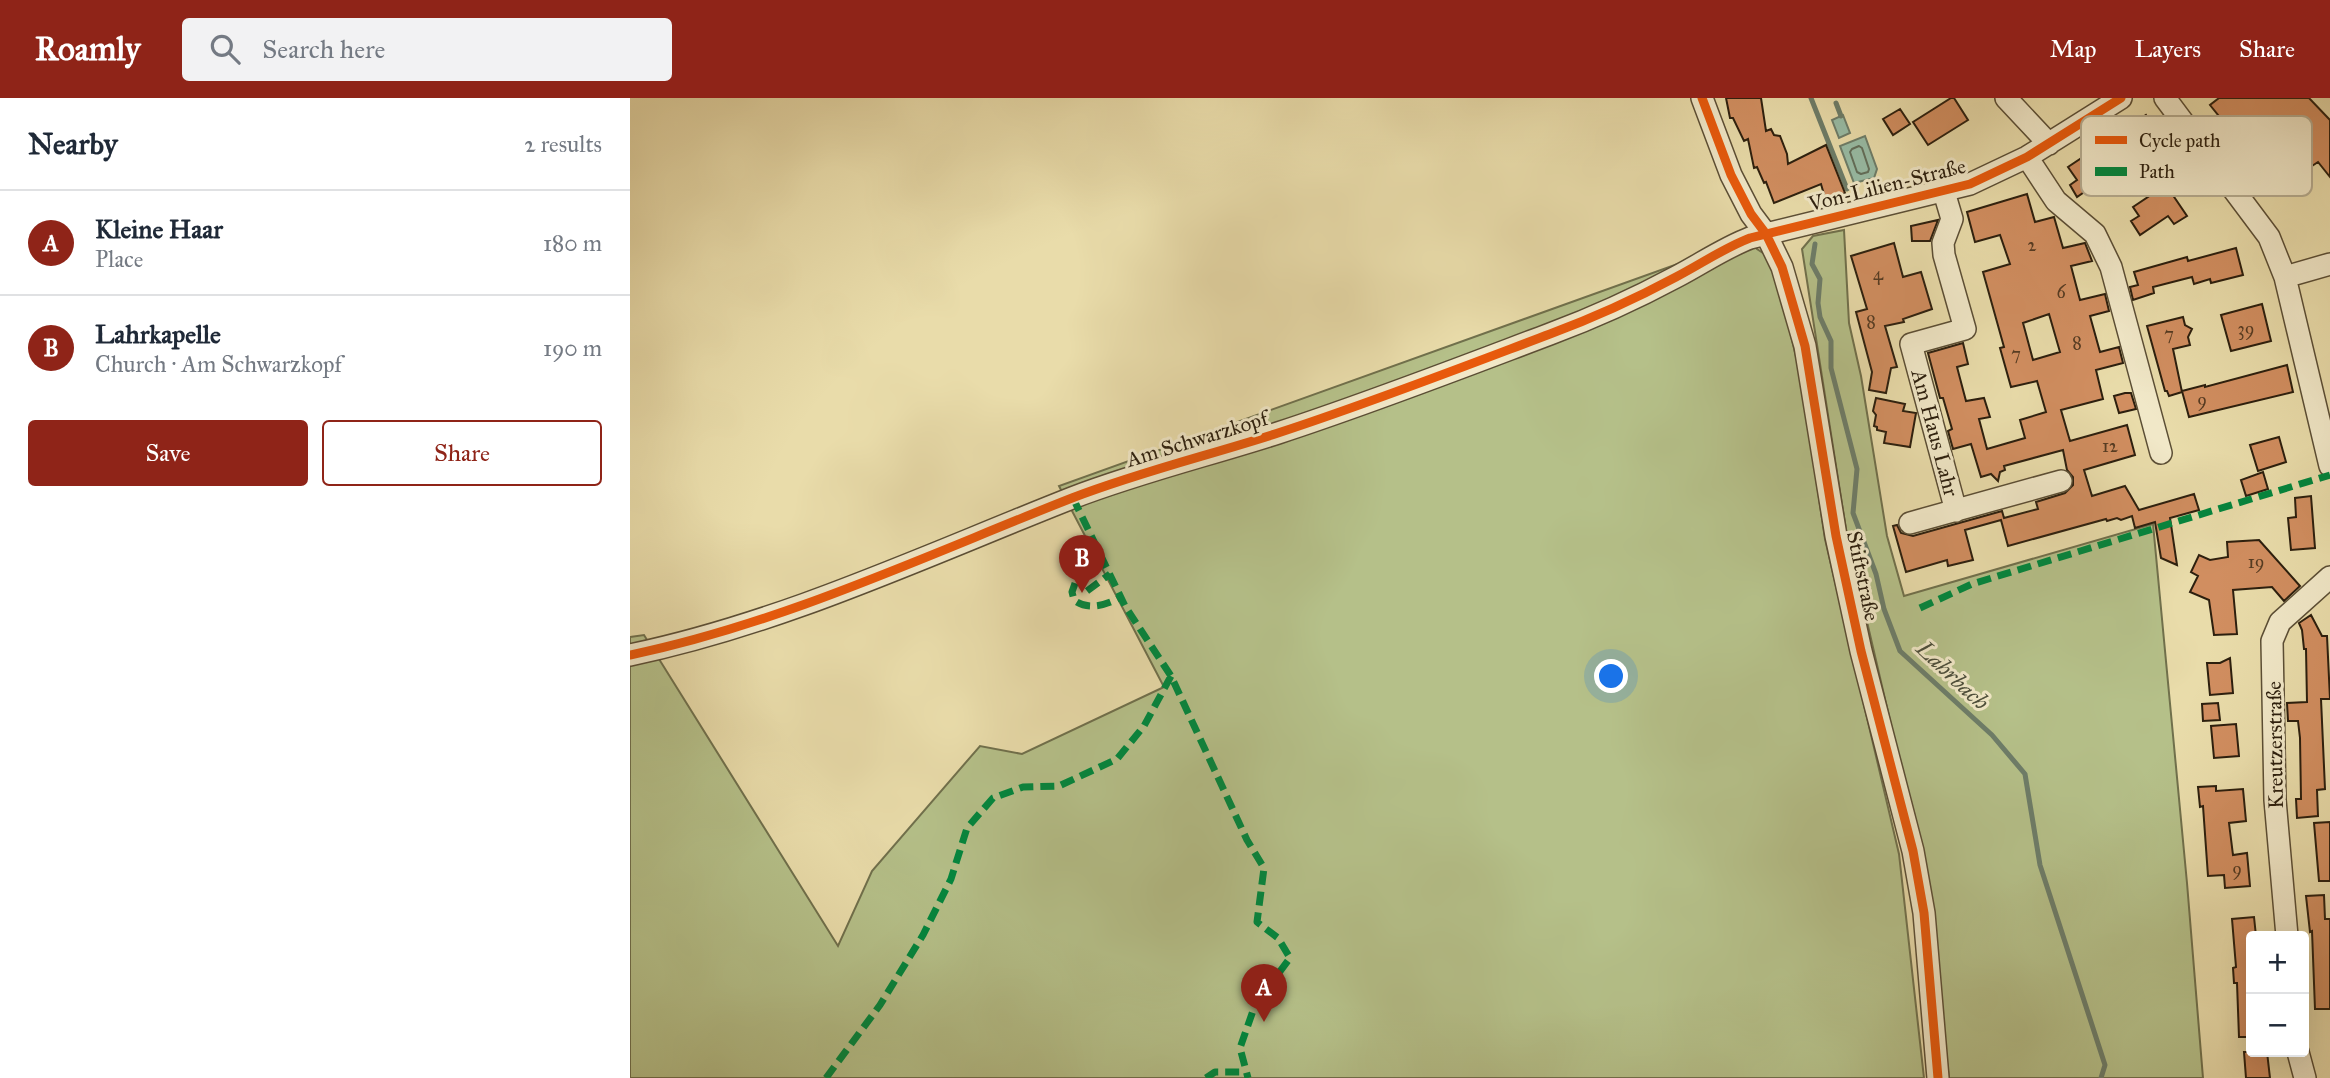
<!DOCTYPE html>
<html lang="en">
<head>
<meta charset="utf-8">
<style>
	body { margin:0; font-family:"IM FELL Great Primer",serif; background:#f2f2f3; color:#1f2937 }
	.controls { position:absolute; right:21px; bottom:21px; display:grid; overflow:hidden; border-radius:7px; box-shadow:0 7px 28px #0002 }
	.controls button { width:63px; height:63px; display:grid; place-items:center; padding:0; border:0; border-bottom:2px solid #e0e1e3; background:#fff; color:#1f2937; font:35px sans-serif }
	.you { position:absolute; left:982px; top:579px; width:24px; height:24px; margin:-18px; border:5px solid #fff; border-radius:50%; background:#1a73e8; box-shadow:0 0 0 10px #1a73e833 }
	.badge { display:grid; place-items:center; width:46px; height:46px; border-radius:50%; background:#8f2418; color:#fff; font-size:23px; font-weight:700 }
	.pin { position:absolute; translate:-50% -58px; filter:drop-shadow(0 2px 4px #0008) }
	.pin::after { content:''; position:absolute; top:37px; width:24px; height:21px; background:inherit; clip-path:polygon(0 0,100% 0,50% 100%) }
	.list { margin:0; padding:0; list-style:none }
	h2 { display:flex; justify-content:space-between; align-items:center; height:91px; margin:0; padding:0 28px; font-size:30px }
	h2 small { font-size:23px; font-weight:400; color:#747a83 }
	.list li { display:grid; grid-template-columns:46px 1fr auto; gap:21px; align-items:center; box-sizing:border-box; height:105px; padding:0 28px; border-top:2px solid #e0e1e3 }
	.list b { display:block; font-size:26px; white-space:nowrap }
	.list p { margin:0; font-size:23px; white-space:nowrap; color:#747a83 }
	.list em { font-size:23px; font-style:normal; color:#747a83 }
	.actions { display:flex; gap:14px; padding:21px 28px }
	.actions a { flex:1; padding:16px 0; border:2px solid #8f2418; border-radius:7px; text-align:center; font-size:24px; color:#8f2418 }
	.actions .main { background:#8f2418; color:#fff }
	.icon { flex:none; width:38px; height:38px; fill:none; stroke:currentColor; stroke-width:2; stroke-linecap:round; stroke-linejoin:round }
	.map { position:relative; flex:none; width:1700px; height:980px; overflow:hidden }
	header { display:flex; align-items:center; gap:42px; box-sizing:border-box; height:98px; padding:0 35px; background:#8f2418; color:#fff }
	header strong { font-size:33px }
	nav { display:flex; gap:38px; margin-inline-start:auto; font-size:24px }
	.search { width:490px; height:63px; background:#f2f2f3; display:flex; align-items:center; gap:18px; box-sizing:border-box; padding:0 24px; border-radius:7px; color:#747a83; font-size:26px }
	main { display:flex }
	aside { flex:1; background:#fff }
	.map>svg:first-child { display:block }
	.green { fill:#b5c089; stroke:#70704c; stroke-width:2 }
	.water { fill:#98bca5; stroke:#6d7d69; stroke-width:2 }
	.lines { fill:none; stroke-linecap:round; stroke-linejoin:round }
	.shore { stroke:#626e5a; stroke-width:2 }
	.stream { stroke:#6d7d69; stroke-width:5 }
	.building { fill:#d18e60; stroke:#2c1f0e; stroke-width:2; fill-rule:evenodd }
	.street-casing { stroke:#5b4e35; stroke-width:24 }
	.street { stroke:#f1e8c8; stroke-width:21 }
	.quiet { stroke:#00873e; stroke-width:7; stroke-dasharray:14 7; stroke-linecap:butt }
	.cycleway-casing { stroke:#f1e8c8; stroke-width:13 }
	.cycleway { stroke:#e8590c; stroke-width:9 }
	.labels { text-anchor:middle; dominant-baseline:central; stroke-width:6; stroke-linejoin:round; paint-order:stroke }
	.number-label { font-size:18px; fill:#553b22 }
	.street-label { font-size:21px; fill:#2c1f0e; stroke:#f1e8c8 }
	.water-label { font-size:23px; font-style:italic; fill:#4c4e3b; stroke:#f1e8c8 }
	.key { fill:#f1e8c8; stroke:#b6ac90; stroke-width:2 }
	.key-label { font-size:19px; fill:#2c1f0e }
</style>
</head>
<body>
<header>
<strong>Roamly</strong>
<div class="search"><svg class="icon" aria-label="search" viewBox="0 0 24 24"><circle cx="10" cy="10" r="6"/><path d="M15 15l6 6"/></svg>Search here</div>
<nav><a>Map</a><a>Layers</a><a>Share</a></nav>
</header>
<main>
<aside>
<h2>Nearby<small>2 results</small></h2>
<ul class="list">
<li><span class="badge">A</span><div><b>Kleine Haar</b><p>Place</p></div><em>180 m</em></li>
<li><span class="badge">B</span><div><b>Lahrkapelle</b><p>Church · Am Schwarzkopf</p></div><em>190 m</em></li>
</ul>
<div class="actions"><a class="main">Save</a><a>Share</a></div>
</aside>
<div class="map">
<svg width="1700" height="980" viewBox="0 0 1700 980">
	<rect width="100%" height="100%" fill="#e9dcaa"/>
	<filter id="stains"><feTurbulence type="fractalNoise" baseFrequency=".00286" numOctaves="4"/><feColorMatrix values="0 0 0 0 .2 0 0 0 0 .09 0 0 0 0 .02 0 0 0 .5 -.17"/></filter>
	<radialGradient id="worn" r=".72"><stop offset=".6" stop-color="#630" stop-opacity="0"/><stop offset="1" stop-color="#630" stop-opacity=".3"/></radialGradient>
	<path class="green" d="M 1214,132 L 1219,225 L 1231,278 L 1257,438 L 1274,498 L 1523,426 L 1557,785 L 1573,980 L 1319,980 L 1290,751 L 1217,438 L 1172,151 L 1183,138 Z
		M 1120,140 L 1127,151 L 1136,157 L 1148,183 L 1172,284 L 1195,441 L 1269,756 L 1294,980 L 0,980 L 0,539 L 14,537 L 208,848 L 242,773 L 350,648 L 392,656 L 534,589 L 429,388 Z"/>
	<path class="water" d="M 1213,17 L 1220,35 L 1209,40 L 1202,22 Z
		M 1235,38 L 1247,71 L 1244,80 L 1224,85 L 1210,48 Z"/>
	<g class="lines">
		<path class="shore" d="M 1229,48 L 1232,50 L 1239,71 L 1238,74 L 1231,76 L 1227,74 L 1220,54 L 1222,51 Z"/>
		<path class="stream" d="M 1181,0 L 1217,91
			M 1206,5 L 1211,18
			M 1185,146 L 1182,166 L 1190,181 L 1188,205 L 1190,219 L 1201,243 L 1201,270 L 1227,371 L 1223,415 L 1246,476 L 1254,511 L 1270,553 L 1362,637 L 1395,676 L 1410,767 L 1475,967 L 1471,980"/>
	</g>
	<path class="building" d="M 1096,0 L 1131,0 L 1136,33 L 1141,31 L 1144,37 L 1150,38 L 1157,56 L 1158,66 L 1196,47 L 1215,95 L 1195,100 L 1191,86 L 1144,105 L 1136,84 L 1134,85 L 1127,69 L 1124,70 L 1118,41 L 1114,43 L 1103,20 L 1100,20 Z
		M 1321,0 L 1324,0 L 1338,22 L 1298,47 L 1283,24 Z
		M 1589,0 L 1679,0 L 1700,22 L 1700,79 L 1688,64 L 1679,70 L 1661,46 L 1629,71 L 1590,24 L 1592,22 L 1580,7 Z
		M 1270,11 L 1280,26 L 1263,37 L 1253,21 Z
		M 1516,17 L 1529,36 L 1510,49 L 1514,54 L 1501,63 L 1504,67 L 1489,78 L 1486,72 L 1447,99 L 1440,87 L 1447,82 L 1438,69 Z
		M 1536,87 L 1557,118 L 1544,126 L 1538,118 L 1510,137 L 1501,123 L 1509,118 L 1503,109 Z
		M 1397,96 L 1405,124 L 1424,119 L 1433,150 L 1455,145 L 1462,163 L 1441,168 L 1450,202 L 1475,196 L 1479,213 L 1460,218 L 1470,254 L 1489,249 L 1493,265 L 1466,272 L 1473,301 L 1431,312 L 1440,343 L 1497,327 L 1505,357 L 1454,372 L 1462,398 L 1495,388 L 1509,412 L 1564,396 L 1569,412 L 1540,420 L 1547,467 L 1531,460 L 1525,424 L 1505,430 L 1502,418 L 1491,422 L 1487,420 L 1477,423 L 1476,421 L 1378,448 L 1371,422 L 1335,432 L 1343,462 L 1318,468 L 1317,462 L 1276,474 L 1263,428 L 1267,427 L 1271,435 L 1283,438 L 1372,413 L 1374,420 L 1408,411 L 1406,404 L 1435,395 L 1443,387 L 1443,379 L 1437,372 L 1433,352 L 1374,368 L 1375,372 L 1370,374 L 1368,383 L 1361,376 L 1351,379 L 1341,346 L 1323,351 L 1318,333 L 1322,331 L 1313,300 L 1310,300 L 1298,255 L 1333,245 L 1338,266 L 1327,269 L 1336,303 L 1354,300 L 1360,319 L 1349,321 L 1357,351 L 1395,340 L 1390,322 L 1416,314 L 1407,283 L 1381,289 L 1370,250 L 1374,249 L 1353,174 L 1380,166 L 1370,137 L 1345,144 L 1337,114 ZM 1419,216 L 1430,254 L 1403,262 L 1393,225 Z
		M 1308,122 L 1300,143 L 1282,143 L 1281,128 Z
		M 1264,145 L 1273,179 L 1291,174 L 1302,211 L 1273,221 L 1274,224 L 1255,228 L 1267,269 L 1261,270 L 1256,295 L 1239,292 L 1242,274 L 1226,214 L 1237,211 L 1221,158 Z
		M 1606,150 L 1613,177 L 1581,185 L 1580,181 L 1564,186 L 1562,179 L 1523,189 L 1524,195 L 1503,202 L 1500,189 L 1508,187 L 1504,174 L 1557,159 L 1558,163 Z
		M 1632,206 L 1641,243 L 1601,253 L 1591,217 Z
		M 1553,219 L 1555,227 L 1562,231 L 1558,239 L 1560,247 L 1543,251 L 1552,294 L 1539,298 L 1537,293 L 1535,293 L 1517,228 Z
		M 1657,267 L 1663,294 L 1559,319 L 1552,293 L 1575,287 L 1575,289 Z
		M 1495,295 L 1501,295 L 1506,311 L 1489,315 L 1484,298 Z
		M 1246,300 L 1275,306 L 1273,313 L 1286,315 L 1280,349 L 1254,345 L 1256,334 L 1247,332 L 1247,329 L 1244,328 L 1246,317 L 1243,313 Z
		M 1649,339 L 1656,364 L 1628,373 L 1620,347 Z
		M 1633,374 L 1638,391 L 1616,398 L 1611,382 Z
		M 1681,398 L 1685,450 L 1661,452 L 1658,420 L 1666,419 L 1665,400 Z
		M 1629,442 L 1670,488 L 1654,503 L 1642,489 L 1603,492 L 1607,536 L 1584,537 L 1579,502 L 1560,494 L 1568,478 L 1561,474 L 1569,457 L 1580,462 L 1598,459 L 1597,444 Z
		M 1681,517 L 1692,538 L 1697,538 L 1700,601 L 1691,601 L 1695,691 L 1687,692 L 1688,718 L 1667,720 L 1666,701 L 1671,701 L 1670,640 L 1668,623 L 1658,623 L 1657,605 L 1677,604 L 1676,551 L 1674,551 L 1672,532 L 1669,525 Z
		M 1600,560 L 1603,595 L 1580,597 L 1577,565 L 1590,565 Z
		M 1588,605 L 1590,622 L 1573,623 L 1572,606 Z
		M 1606,626 L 1609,658 L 1584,660 L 1581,628 Z
		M 1586,688 L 1586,693 L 1613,691 L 1616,723 L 1599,725 L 1603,757 L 1617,755 L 1620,788 L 1595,790 L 1594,777 L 1578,778 L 1573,708 L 1570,709 L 1568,689 Z
		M 1700,724 L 1700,783 L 1689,783 L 1684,725 Z
		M 1694,797 L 1695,821 L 1700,821 L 1700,911 L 1685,911 L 1682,833 L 1680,834 L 1676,798 Z
		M 1624,819 L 1626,838 L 1621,838 L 1621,939 L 1609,939 L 1607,885 L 1604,885 L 1603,870 L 1606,869 L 1602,821 Z
		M 1614,954 L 1637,954 L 1640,980 L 1616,980 Z"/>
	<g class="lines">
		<g class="street-casing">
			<path id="street" d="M 1072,0 L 1101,77 L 1121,116 L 1136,136 L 1152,169 L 1175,248 L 1206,438 L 1231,553 L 1283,753 L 1294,815 L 1308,980
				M 1376,0 L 1419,46
				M 1535,0 L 1639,139 L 1655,179 L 1700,368
				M 1397,59 L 1426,103 L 1465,136 L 1481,169 L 1531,355
				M 1314,94 L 1322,121 L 1313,145 L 1314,157 L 1335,231 L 1281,246 L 1326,413
				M 1655,179 L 1700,166
				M 1280,425 L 1431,383
				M 0,557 C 153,525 297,457 442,400 C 509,374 580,357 648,335 C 740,305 830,270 920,236 C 963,220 1005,201 1046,179 C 1071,166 1094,150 1120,140 L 1340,86 L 1397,59 L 1491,0
				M 1657,838 L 1645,702 L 1642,543 L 1650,524 L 1700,479
				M 1668,954 L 1675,980"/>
		</g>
		<use href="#street" class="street"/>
		<path class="quiet" d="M 443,400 L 495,508 L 541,578 L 617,742 L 634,770 L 627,824 L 648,840 L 660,860 L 625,907 L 610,950 L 618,980
			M 471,457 L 461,461 L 458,466 L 451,468 L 442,494 L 444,502 C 458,513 477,507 491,499
			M 457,493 L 480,476
			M 1290,510 L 1342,486 L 1700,377
			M 196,980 L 250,907 L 293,837 L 321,781 L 337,730 L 363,700 L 393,689 L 429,688 L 487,661 L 514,628 L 541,578
			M 576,980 L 585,974 L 616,974"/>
		<g class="cycleway-casing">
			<path id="cycleway" d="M 1072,0 L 1101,77 L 1121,116 L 1136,136 L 1152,169 L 1175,248 L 1206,438 L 1231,553 L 1283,753 L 1294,815 L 1308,980
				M 0,557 C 153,525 297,457 442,400 C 509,374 580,357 648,335 C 740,305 830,270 920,236 C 963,220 1005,201 1046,179 C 1071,166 1094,150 1120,140 L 1340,86 L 1397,59 L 1491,0"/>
		</g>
		<use href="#cycleway" class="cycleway"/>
	</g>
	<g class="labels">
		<g class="number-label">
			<text x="1402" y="147">2</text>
			<text x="1248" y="176">4</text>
			<text x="1431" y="194">6</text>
			<text x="1241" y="224">8</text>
			<text x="1616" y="231">39</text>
			<text x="1539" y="236">7</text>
			<text x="1447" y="245">8</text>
			<text x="1386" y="256">7</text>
			<text x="1572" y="302">9</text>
			<text x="1480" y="348">12</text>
			<text x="1626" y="464">19</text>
			<text x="1607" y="771">9</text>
		</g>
		<g class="street-label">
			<text transform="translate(1257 87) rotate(-14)">Von-Lilien-Straße</text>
			<text transform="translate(1305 335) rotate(75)">Am Haus Lahr</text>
			<text transform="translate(567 341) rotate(-17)">Am Schwarzkopf</text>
			<text transform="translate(1233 478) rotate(78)">Stiftstraße</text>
			<text transform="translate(1645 647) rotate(-91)">Kreutzerstraße</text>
		</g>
		<g class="water-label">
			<text transform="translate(1323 577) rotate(43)">Lahrbach</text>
		</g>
	</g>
	<rect x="1451" y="18" width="231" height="80" rx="10" class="key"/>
	<rect x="1465" y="38" width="32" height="8" fill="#e8590c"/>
	<rect x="1465" y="69" width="32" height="9" fill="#00873e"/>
	<g class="key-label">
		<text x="1509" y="49">Cycle path</text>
		<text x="1509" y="80">Path</text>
	</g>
	<rect width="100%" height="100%" filter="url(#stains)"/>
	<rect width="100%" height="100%" fill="url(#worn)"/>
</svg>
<div class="controls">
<button>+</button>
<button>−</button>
</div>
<div class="you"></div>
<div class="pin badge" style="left:634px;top:924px">A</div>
<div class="pin badge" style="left:452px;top:495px">B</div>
</div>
</main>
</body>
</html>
